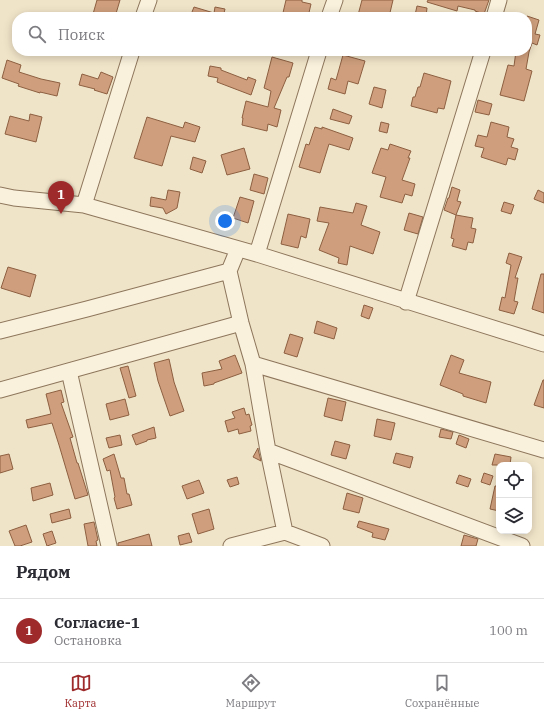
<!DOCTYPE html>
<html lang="ru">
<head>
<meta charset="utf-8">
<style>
	body { margin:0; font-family:"IBM Plex Serif",serif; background:#f7f7f7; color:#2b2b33 }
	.controls { position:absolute; right:12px; bottom:12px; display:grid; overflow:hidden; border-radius:8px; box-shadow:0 2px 10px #0003 }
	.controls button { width:36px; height:36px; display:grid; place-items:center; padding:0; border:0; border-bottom:1px solid #e1e1e2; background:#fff; color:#2b2b33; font:20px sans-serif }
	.you { position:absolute; left:225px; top:221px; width:14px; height:14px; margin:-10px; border:3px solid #fff; border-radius:50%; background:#1a73e8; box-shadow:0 0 0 6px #1a73e833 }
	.badge { display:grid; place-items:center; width:26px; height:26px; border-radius:50%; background:#9e2a2b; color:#fff; font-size:13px; font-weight:700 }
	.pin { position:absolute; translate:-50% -33px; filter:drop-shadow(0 1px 2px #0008) }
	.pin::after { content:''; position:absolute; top:21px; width:14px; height:12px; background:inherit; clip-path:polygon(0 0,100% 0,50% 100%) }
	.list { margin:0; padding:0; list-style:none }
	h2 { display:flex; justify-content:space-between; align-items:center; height:52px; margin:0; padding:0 16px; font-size:17px }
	h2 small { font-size:13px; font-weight:400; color:#7c7c81 }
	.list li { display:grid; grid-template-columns:26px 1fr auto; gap:12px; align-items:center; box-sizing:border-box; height:64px; padding:0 16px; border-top:1px solid #e1e1e2 }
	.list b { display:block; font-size:15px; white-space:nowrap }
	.list p { margin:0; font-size:13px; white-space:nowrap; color:#7c7c81 }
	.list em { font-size:13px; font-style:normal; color:#7c7c81 }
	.icon { flex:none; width:22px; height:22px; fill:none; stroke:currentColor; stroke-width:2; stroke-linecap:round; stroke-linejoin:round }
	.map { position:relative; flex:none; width:544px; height:546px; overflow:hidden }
	.search { position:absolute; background:#fff; box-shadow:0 2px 10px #0003; left:12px; right:12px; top:12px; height:44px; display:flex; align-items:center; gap:10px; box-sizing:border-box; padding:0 14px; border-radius:16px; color:#7c7c81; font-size:15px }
	.sheet { height:116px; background:#fff }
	nav { display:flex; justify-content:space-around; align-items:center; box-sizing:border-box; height:56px; border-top:1px solid #e1e1e2; background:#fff; font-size:11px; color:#7c7c81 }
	nav a { display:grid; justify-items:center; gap:2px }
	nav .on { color:#9e2a2b }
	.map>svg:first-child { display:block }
	.building { fill:#cf9f7d; stroke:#8d5f41 }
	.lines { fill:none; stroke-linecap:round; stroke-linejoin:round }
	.minor-casing { stroke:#8d765c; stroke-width:17 }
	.minor { stroke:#faf1dc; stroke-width:15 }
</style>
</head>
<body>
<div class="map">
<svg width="544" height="546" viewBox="0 0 544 546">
	<rect width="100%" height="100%" fill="#f0e4c8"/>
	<path class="building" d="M 97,0 L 120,0 L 115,17 L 102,17 L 93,14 Z
		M 286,0 L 302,0 L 302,2 L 311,4 L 308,17 L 282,17 Z
		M 362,0 L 393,0 L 389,17 L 370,17 L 358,15 Z
		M 428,0 L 489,0 L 484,14 L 475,11 L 475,10 L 458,6 L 457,11 L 427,2 Z
		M 417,6 L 427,8 L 426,17 L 415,15 Z
		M 194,7 L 214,13 L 215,7 L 225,9 L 223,17 L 190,17 Z
		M 527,16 L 539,20 L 535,34 L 540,35 L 537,45 L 532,43 L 529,52 L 526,69 L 532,71 L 524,101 L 500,95 L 508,65 L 514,66 L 516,51 L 527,51 Z
		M 343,55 L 365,61 L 358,84 L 348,81 L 345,94 L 328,89 L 331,78 L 336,80 Z
		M 272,57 L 293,63 L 289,77 L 287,77 L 274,108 L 281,110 L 277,127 L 268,124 L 267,131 L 242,125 L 243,118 L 242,118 L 246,101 L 268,107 L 271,91 L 264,88 Z
		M 7,60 L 21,65 L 19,72 L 41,79 L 60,83 L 57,96 L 40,92 L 40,93 L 18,86 L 19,84 L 2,78 Z
		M 210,66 L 221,68 L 221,70 L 247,80 L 248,77 L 256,80 L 251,95 L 217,82 L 218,78 L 208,76 Z
		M 101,72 L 113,77 L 107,94 L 94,90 L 95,89 L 79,85 L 82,74 L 98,79 Z
		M 424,73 L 451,81 L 444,109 L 438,108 L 437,113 L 411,106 L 413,97 L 415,97 L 418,87 L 420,87 Z
		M 374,87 L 386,90 L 382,108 L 369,104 Z
		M 478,100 L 492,104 L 489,115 L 475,112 Z
		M 333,109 L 352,116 L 349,124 L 330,119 Z
		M 30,114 L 42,117 L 36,142 L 5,134 L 10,116 L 29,121 Z
		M 147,117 L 183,128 L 185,122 L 200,127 L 195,142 L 171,136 L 162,166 L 134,158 Z
		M 381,122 L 389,124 L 387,133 L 379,131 Z
		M 491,122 L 509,127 L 507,137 L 514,139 L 511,147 L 518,149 L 515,160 L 508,158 L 506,165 L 481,157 L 484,148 L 475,146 L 478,135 L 487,137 Z
		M 315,127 L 322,129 L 322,127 L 353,138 L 349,150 L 329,144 L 320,173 L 299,167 L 306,144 L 309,145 Z
		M 390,144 L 411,151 L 408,158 L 410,158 L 402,180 L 415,184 L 412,196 L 405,194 L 402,203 L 380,197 L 386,177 L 372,173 L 381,148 L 388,150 Z
		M 244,148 L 250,169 L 227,175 L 221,155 Z
		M 193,157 L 206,161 L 202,173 L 190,169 Z
		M 254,174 L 268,178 L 264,194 L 250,190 Z
		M 452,187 L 460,190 L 457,201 L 461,202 L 456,215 L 444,210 L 448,198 L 449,198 Z
		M 168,190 L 180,192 L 177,208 L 166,214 L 163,208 L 150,206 L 151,197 L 166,200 Z
		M 538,190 L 544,193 L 544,203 L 534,199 Z
		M 240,197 L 254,201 L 248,223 L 233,218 Z
		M 504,202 L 514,205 L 511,214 L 501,211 Z
		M 356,203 L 367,206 L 361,225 L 380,232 L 373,254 L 350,246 L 347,265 L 338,263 L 339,258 L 319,250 L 329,223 L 317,221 L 320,207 L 353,213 Z
		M 409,213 L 423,217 L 418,234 L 404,230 Z
		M 288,214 L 310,219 L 306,238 L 301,236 L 298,248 L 281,244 Z
		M 456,215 L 473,218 L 471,228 L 476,229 L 473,243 L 468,242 L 466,250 L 452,246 L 454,239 L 451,238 Z
		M 509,253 L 522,257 L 515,278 L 518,278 L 514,301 L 518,302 L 514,314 L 499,310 L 502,297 L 505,298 L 511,265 L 506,263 Z
		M 8,267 L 36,275 L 30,297 L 1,288 Z
		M 541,274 L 544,274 L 544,313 L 532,309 Z
		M 364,305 L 373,308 L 369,319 L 361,316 Z
		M 317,321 L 337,328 L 334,339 L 314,333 Z
		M 290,334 L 303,338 L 297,357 L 284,353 Z
		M 235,355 L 242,373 L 214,383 L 214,384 L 204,386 L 202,373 L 222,369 L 219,361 Z
		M 451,355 L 464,360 L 459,373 L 491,382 L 486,403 L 463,396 L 463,394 L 440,385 Z
		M 169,359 L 174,382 L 184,411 L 170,416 L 158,381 L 154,363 Z
		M 128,366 L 136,396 L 129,398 L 120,368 Z
		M 543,380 L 544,380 L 544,408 L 534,405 Z
		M 61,390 L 64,402 L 61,403 L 73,437 L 70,438 L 77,463 L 78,463 L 88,495 L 75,499 L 59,445 L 52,423 L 28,428 L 26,420 L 51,414 L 46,394 Z
		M 328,398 L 346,402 L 342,421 L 324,416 Z
		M 125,399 L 129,415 L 110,420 L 106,404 Z
		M 244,408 L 246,415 L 249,414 L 252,425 L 250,426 L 251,431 L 239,434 L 238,429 L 228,432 L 225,421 L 235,418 L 232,412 Z
		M 377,419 L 395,423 L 391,440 L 374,436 Z
		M 154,427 L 156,438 L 147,440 L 147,441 L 136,445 L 132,435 Z
		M 441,429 L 453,432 L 451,439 L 439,437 Z
		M 120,435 L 122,445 L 109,448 L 106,438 Z
		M 459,435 L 469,439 L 466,448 L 456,444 Z
		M 335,441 L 350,445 L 346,459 L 331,455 Z
		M 258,448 L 258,449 L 261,461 L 253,457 Z
		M 396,453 L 413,457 L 410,468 L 393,463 Z
		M 9,454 L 13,469 L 0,473 L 0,456 Z
		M 114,454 L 121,478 L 124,478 L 127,494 L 129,494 L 132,505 L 117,509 L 114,498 L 115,497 L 110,470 L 107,471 L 103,459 Z
		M 495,454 L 511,457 L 510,465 L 492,465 Z
		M 484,473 L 493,476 L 490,485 L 481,482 Z
		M 459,475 L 471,479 L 468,487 L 456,483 Z
		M 237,477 L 239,484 L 230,487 L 227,480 Z
		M 199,480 L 204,493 L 187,499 L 182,486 Z
		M 50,483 L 53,495 L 33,501 L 31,488 Z
		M 495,486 L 499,486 L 499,511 L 490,509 Z
		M 347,493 L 363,498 L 359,513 L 343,509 Z
		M 69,509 L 71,518 L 52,523 L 50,514 Z
		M 209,509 L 214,529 L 198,534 L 192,514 Z
		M 359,521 L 389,529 L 385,540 L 372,537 L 373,533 L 357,527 Z
		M 94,522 L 98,540 L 96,541 L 97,546 L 88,546 L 84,524 Z
		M 26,525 L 32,542 L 20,546 L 15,546 L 9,531 Z
		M 52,531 L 56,543 L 47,546 L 43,534 Z
		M 189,533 L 192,542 L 180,545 L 178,536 Z
		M 149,534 L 152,546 L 118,546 L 118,543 Z
		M 464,535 L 478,539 L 476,546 L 461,546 Z"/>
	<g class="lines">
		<g class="minor-casing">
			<path id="minor" d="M 143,17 L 149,0
				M 329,17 L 335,0
				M 494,17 L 499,0
				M 0,195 L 14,198 L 84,205 L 257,254 L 544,344
				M 84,205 L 132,51
				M 238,249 L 229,271 L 241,323 L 253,364 L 268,451 L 285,532
				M 257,254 L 319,51
				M 406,302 L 483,51
				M 0,331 L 87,309 L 229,271
				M 253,364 L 544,450
				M 69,371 L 109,546
				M 0,390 L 241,323
				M 268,451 L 522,546
				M 231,546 L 285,532 L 322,546"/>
		</g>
		<use href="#minor" class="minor"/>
	</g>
</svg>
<div class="controls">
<button><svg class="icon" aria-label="locate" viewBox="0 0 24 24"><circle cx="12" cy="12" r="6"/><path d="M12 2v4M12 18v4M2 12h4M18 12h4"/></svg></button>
<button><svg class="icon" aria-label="layers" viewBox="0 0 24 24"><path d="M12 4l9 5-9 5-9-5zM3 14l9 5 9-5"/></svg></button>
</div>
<div class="you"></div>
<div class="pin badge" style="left:61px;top:214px">1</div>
<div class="search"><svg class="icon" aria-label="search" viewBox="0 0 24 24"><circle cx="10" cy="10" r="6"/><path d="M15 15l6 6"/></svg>Поиск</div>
</div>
<section class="sheet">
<h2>Рядом<small></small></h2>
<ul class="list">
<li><span class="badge">1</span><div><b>Согласие-1</b><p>Остановка</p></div><em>100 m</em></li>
</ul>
</section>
<nav>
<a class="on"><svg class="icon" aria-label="map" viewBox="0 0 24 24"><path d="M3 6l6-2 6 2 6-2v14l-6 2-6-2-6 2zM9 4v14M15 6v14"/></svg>Карта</a>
<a><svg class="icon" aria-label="directions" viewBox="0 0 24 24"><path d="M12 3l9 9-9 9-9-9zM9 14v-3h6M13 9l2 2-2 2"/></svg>Маршрут</a>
<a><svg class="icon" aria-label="saved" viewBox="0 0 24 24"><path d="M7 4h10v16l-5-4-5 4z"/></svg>Сохранённые</a>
</nav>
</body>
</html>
